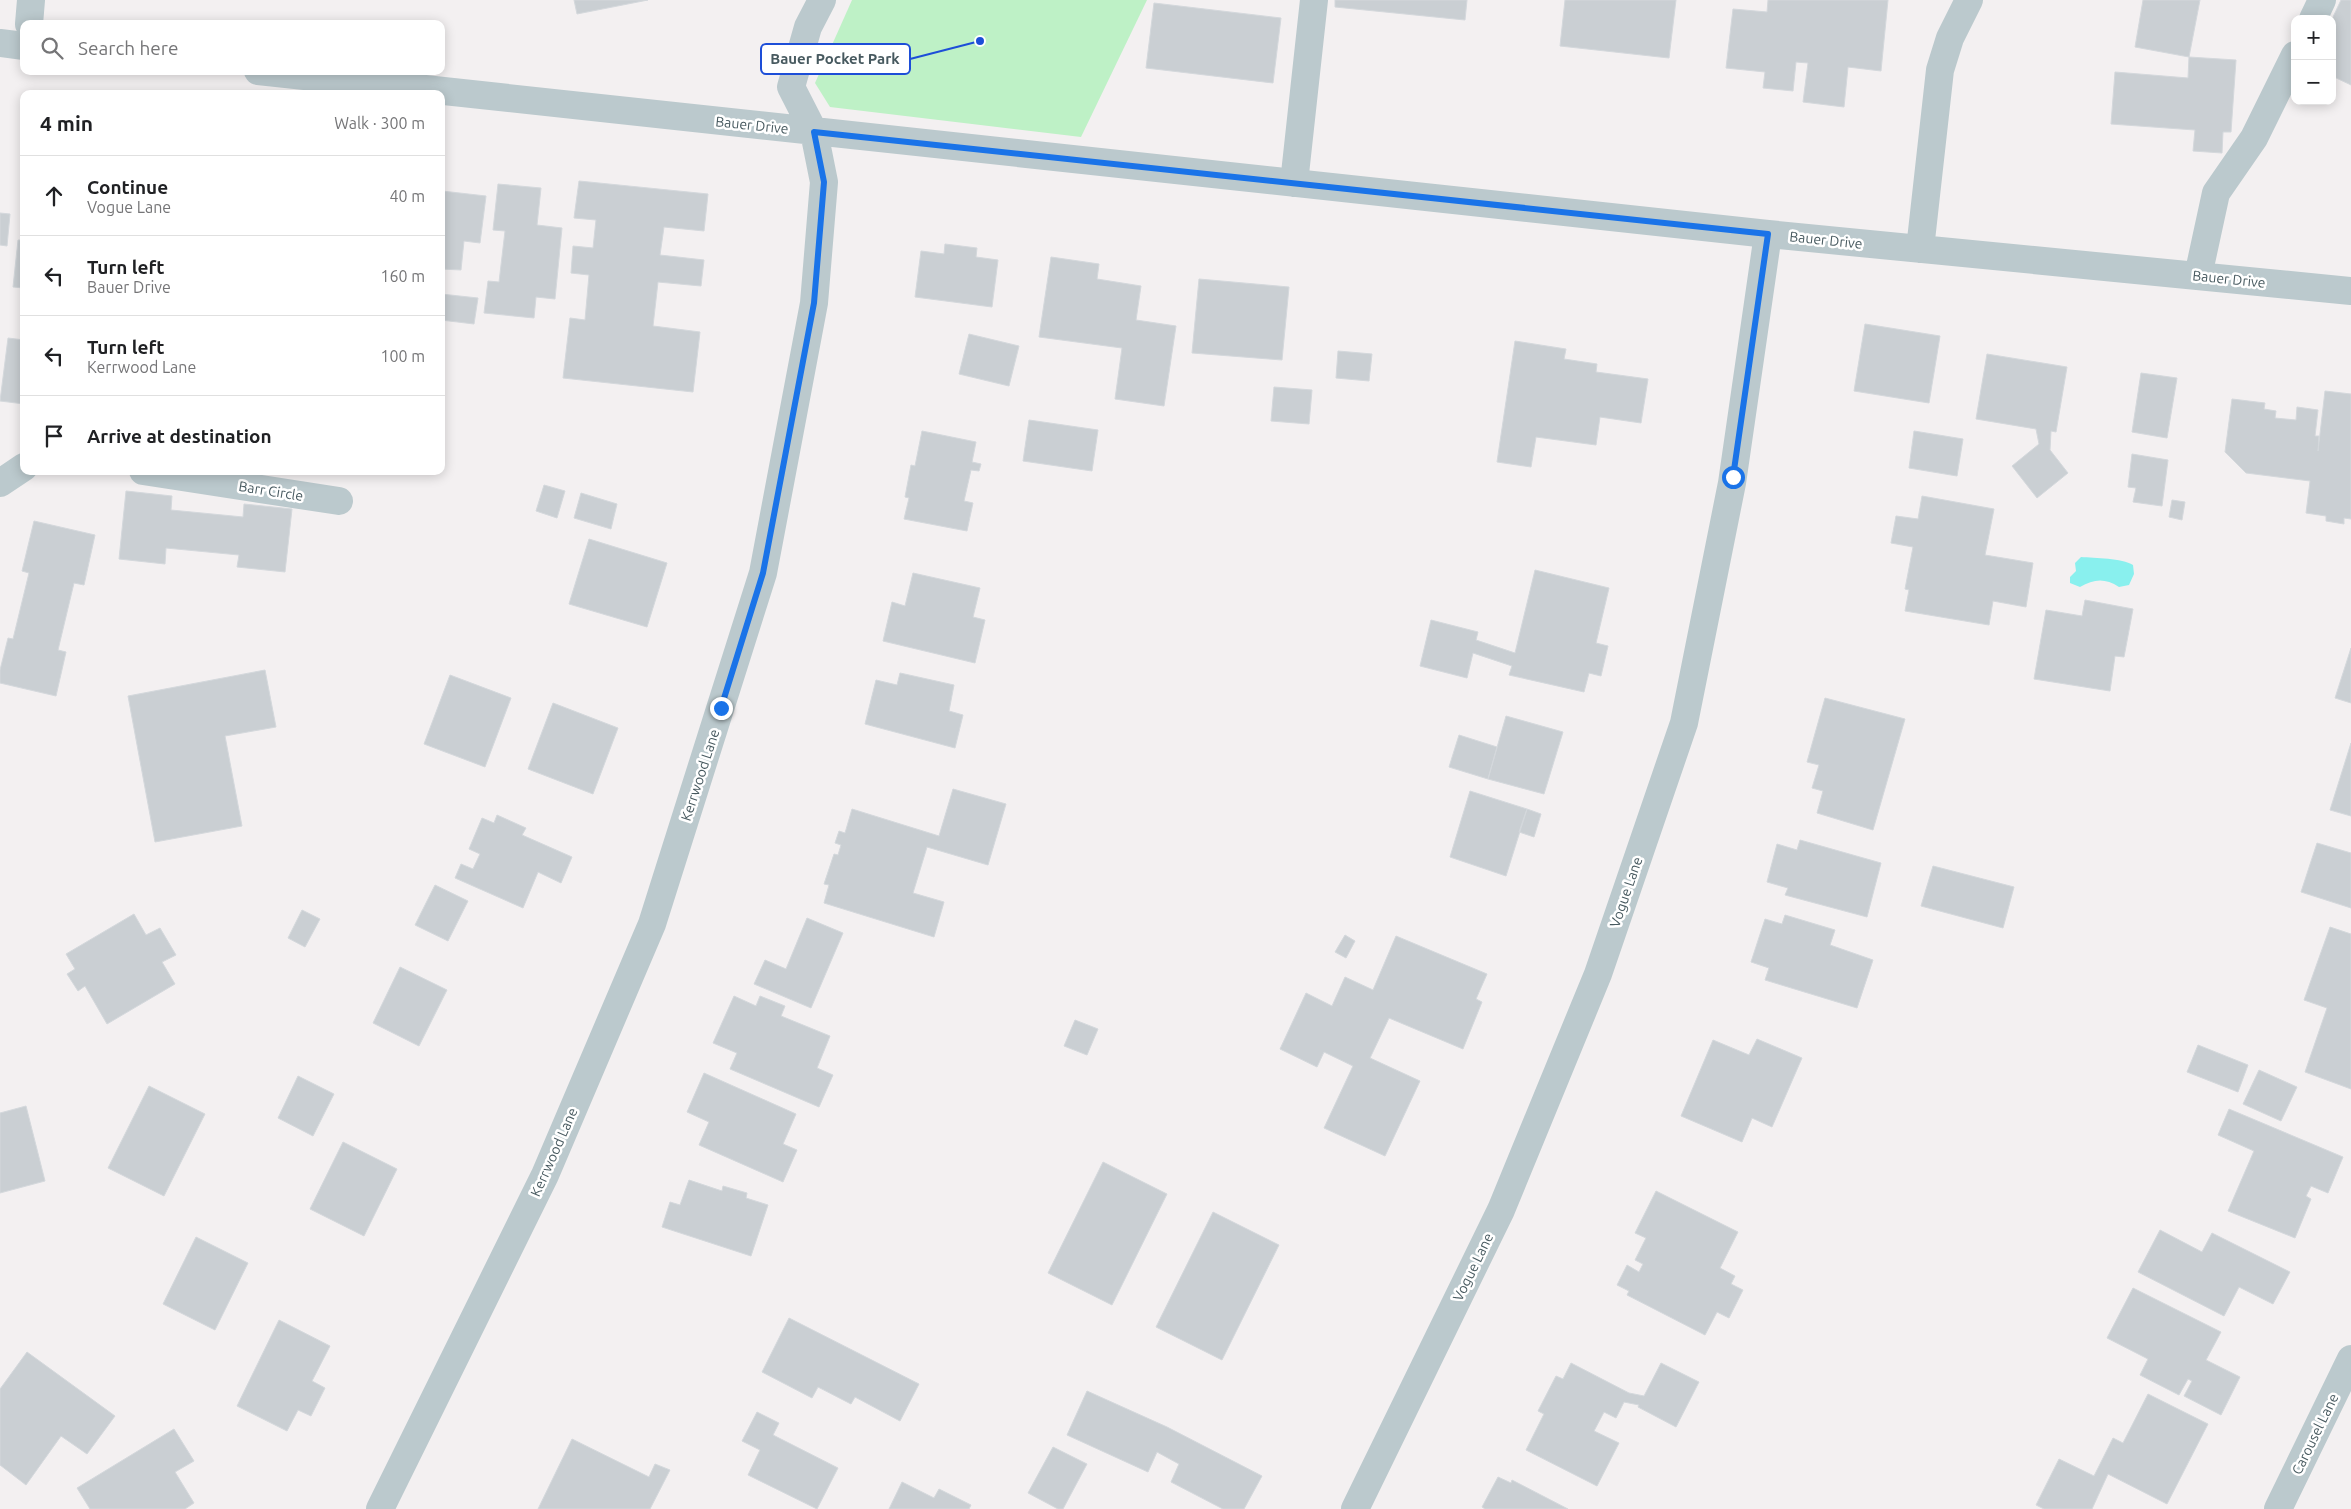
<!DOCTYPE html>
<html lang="en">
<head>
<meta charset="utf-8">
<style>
	body { margin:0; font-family:Ubuntu,sans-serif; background:#f2f2f2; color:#202124 }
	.controls { position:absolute; right:15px; top:15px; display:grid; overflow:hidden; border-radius:10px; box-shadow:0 2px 12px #0003 }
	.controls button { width:45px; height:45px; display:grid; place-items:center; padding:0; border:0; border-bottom:1px solid #e0e0e0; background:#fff; color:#202124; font:25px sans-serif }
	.stop { position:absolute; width:15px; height:15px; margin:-11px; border:4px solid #1a73e8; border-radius:50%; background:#fff }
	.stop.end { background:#1a73e8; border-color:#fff; box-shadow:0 1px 5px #0008 }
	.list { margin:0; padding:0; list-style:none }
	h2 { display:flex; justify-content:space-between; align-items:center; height:65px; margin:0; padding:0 20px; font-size:21px }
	h2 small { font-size:16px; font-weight:400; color:#757577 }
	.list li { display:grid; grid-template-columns:32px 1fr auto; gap:15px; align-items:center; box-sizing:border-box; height:80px; padding:0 20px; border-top:1px solid #e0e0e0 }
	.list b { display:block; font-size:19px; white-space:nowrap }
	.list p { margin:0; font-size:16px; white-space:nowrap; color:#757577 }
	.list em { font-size:16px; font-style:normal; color:#757577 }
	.icon { flex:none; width:28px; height:28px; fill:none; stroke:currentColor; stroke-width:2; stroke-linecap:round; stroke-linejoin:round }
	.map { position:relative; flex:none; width:2351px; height:1509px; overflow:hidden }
	.search { position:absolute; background:#fff; box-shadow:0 2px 12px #0003; left:20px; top:20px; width:425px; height:55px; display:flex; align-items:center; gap:12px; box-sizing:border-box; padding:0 18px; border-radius:10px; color:#757577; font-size:19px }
	.panel { position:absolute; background:#fff; box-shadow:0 2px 12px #0003; left:20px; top:90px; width:425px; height:385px; border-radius:10px }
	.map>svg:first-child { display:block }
	.green { fill:#bef1c6 }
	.water { fill:#89f0ee }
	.building { fill:#cacfd3; stroke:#d4d8dc }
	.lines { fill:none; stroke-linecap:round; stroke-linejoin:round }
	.minor { stroke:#bbc9cd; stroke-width:28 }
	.route { stroke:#1a73e8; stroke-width:6 }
	.labels { text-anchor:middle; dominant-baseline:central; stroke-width:5; stroke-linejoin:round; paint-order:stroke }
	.street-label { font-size:14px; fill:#47595f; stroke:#fff }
	.leader { fill:none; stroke:#1d4ed8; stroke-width:2 }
	.callout-dot { fill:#1d4ed8; stroke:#fff; stroke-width:2 }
	.callout { fill:#fff; stroke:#1d4ed8; stroke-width:2 }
	.callout-label { font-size:15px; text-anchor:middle; font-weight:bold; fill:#47595f }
</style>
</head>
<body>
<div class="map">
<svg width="2351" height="1509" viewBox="0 0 2351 1509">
	<rect width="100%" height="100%" fill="#f3f0f1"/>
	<path class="green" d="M 852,0 L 1147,0 L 1081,137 L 830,107 L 815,83 Z"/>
	<path class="water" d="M 2081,557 C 2095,558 2122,558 2133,565 L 2134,574 L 2129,585 L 2119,587 C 2105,578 2094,579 2080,587 L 2070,583 L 2070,577 L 2076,571 L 2075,563 Z"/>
	<path class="building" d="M 574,0 L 648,0 L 577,14 Z
		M 1335,0 L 1467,0 L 1465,20 L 1335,7 Z
		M 1565,0 L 1676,0 L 1669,58 L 1560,46 Z
		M 1768,0 L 1888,0 L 1881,71 L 1848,67 L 1844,107 L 1803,102 L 1808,63 L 1796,62 L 1793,91 L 1763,88 L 1765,72 L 1726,68 L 1733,9 L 1767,12 Z
		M 2143,0 L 2200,0 L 2189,57 L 2135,47 Z
		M 2341,0 L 2351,0 L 2351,85 L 2332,76 L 2332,19 Z
		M 1154,3 L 1281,18 L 1273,83 L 1146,68 Z
		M 2189,57 L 2236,60 L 2231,132 L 2223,132 L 2222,153 L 2193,151 L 2195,130 L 2111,124 L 2115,72 L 2188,78 Z
		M 579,181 L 708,194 L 704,231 L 664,227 L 660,255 L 704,260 L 701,286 L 658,282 L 653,326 L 700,332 L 693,392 L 563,378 L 570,318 L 585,320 L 589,275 L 571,273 L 573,246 L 593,248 L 596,220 L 574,218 Z
		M 498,184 L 541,188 L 537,225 L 562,228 L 555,299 L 536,297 L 534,318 L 484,313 L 488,281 L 499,282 L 505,231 L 493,230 Z
		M 442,191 L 486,196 L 480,243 L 464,241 L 461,270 L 441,269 Z
		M 0,213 L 10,214 L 7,246 L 0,245 Z
		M 18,240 L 24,240 L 24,288 L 13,287 Z
		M 945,244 L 977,248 L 976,257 L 998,260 L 992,307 L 915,297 L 921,251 L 944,254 Z
		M 1051,257 L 1099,264 L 1097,279 L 1141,286 L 1136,320 L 1176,326 L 1164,406 L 1115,399 L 1122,348 L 1039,337 Z
		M 1199,279 L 1289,287 L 1282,360 L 1192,353 Z
		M 441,294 L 478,298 L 474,324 L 441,320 Z
		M 1865,324 L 1940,336 L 1929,403 L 1854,391 Z
		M 969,334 L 1019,346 L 1009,386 L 959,374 Z
		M 8,338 L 24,340 L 24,404 L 0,401 Z
		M 1515,341 L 1566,349 L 1564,359 L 1597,364 L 1596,372 L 1648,379 L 1641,423 L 1600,417 L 1596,445 L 1536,437 L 1531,467 L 1497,462 Z
		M 1338,351 L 1372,354 L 1369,381 L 1336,378 Z
		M 1987,354 L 2067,367 L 2056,432 L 2051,431 L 2050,450 L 2068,473 L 2037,498 L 2012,466 L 2039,444 L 2036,429 L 1976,419 Z
		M 2141,373 L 2177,378 L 2167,438 L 2132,432 Z
		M 1274,387 L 1312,390 L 1309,424 L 1271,421 Z
		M 2325,391 L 2351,394 L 2351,519 L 2344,518 L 2344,524 L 2326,521 L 2326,516 L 2306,513 L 2310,481 L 2246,473 L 2225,452 L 2232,399 L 2265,403 L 2264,409 L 2276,411 L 2275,418 L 2296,420 L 2297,407 L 2318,410 L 2315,436 L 2319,436 L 2318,451 Z
		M 1029,420 L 1098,430 L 1092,471 L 1023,461 Z
		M 922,431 L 976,442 L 972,462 L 981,464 L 979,471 L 971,470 L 964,501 L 973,503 L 967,531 L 904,519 L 909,498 L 905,497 L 911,465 L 915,466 Z
		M 1914,431 L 1963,439 L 1957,476 L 1909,468 Z
		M 2132,454 L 2168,460 L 2162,506 L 2133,502 L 2136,488 L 2128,487 Z
		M 544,485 L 565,491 L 557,518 L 536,511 Z
		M 126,491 L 172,496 L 171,510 L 243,517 L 244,504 L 292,509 L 285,572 L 237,567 L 239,555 L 166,548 L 165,564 L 119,559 Z
		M 581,493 L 617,504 L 611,529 L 574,518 Z
		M 1922,496 L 1994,509 L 1985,555 L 2033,563 L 2026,607 L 1993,601 L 1989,625 L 1905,611 L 1909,590 L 1905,589 L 1913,547 L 1891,543 L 1896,516 L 1918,519 Z
		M 2172,500 L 2185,502 L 2182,520 L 2169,517 Z
		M 34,521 L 95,535 L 84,585 L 74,583 L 58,650 L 66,652 L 56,696 L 0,683 L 0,670 L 8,638 L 13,639 L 29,573 L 22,571 Z
		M 589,539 L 667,563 L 647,627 L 569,604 Z
		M 1535,570 L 1609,588 L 1596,643 L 1608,646 L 1601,676 L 1589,673 L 1584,692 L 1509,675 L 1512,666 L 1473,653 L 1467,678 L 1420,666 L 1431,620 L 1478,632 L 1476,640 L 1515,653 Z
		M 913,573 L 980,588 L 973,617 L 985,620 L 975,663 L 883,641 L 892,602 L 905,606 Z
		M 2085,600 L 2133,609 L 2124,657 L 2115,656 L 2110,691 L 2034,679 L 2046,610 L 2082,616 Z
		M 2351,648 L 2351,703 L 2335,698 Z
		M 265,670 L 276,727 L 225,736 L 242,826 L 155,842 L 128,696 Z
		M 900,673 L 954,685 L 949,711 L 963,715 L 955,748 L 865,724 L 876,680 L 897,685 Z
		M 450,675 L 511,698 L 485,767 L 424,744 Z
		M 1825,698 L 1905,719 L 1873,830 L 1817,813 L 1823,791 L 1812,788 L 1819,765 L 1807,762 Z
		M 553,703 L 618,728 L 593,794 L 528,769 Z
		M 1506,716 L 1563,732 L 1544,794 L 1488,779 Z
		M 1459,735 L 1497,747 L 1488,779 L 1449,767 Z
		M 2351,743 L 2351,816 L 2330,810 Z
		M 953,789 L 1006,804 L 988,865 L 927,847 L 913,893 L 944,902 L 934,937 L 824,903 L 829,885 L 824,884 L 834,854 L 838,855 L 841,845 L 835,843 L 839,831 L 845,833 L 852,809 L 939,836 Z
		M 1470,791 L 1527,809 L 1506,876 L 1450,857 Z
		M 1527,809 L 1541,814 L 1534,837 L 1519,832 Z
		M 497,815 L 526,828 L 522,835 L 572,857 L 561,883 L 538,872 L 523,908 L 455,878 L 461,864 L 473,869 L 480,854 L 469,849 L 482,818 L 494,823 Z
		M 1800,840 L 1881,863 L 1867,917 L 1785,895 L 1788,888 L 1767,882 L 1777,844 L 1797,850 Z
		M 2317,843 L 2351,853 L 2351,908 L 2301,892 Z
		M 1933,866 L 2014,887 L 2003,928 L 1921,906 Z
		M 435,885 L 468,901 L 448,941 L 415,925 Z
		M 302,910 L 320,919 L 305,947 L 288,938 Z
		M 134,914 L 146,935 L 160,928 L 176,955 L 162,962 L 175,984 L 107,1024 L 85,986 L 78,991 L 67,974 L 75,969 L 66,954 Z
		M 1785,915 L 1835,930 L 1830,945 L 1873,960 L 1857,1008 L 1765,980 L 1769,968 L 1751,962 L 1765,919 L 1782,924 Z
		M 807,918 L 843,933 L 811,1008 L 754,984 L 765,960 L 786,969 Z
		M 2330,927 L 2351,934 L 2351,1089 L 2305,1072 L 2327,1008 L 2304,1000 Z
		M 1345,935 L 1355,941 L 1346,958 L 1335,952 Z
		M 1396,936 L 1487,974 L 1476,999 L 1482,1002 L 1463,1049 L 1389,1018 L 1370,1058 L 1420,1081 L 1385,1156 L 1324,1128 L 1353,1066 L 1324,1052 L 1317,1067 L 1280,1049 L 1306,993 L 1332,1006 L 1345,977 L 1373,990 Z
		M 400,967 L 447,990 L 419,1046 L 373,1023 Z
		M 734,996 L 756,1006 L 760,996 L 785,1006 L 781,1016 L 830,1036 L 817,1068 L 833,1075 L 819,1107 L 730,1069 L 737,1053 L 713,1043 Z
		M 1075,1020 L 1098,1029 L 1087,1055 L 1064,1046 Z
		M 1757,1039 L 1802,1058 L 1772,1127 L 1752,1118 L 1742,1142 L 1681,1116 L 1713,1040 L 1749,1055 Z
		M 2198,1045 L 2248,1065 L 2238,1092 L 2187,1072 Z
		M 2259,1070 L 2297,1087 L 2281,1121 L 2243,1104 Z
		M 704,1073 L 796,1114 L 783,1144 L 797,1150 L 783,1182 L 699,1145 L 709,1122 L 687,1112 Z
		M 298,1076 L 334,1094 L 313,1136 L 278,1118 Z
		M 149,1086 L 205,1114 L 164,1196 L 108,1168 Z
		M 26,1106 L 45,1181 L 0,1193 L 0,1113 Z
		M 2229,1109 L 2343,1157 L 2328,1193 L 2311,1186 L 2306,1196 L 2311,1199 L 2295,1238 L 2228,1211 L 2254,1151 L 2218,1135 Z
		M 343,1142 L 397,1169 L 364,1236 L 310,1209 Z
		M 1103,1162 L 1167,1194 L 1112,1305 L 1048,1273 Z
		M 689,1180 L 722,1191 L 723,1186 L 747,1193 L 746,1198 L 768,1205 L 751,1256 L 662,1227 L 670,1202 L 680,1205 Z
		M 1656,1191 L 1738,1232 L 1720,1268 L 1735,1276 L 1731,1284 L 1743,1290 L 1729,1318 L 1717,1312 L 1705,1335 L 1627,1295 L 1629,1291 L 1617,1285 L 1627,1265 L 1639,1272 L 1643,1264 L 1635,1260 L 1646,1238 L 1635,1233 Z
		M 1213,1212 L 1279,1245 L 1222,1360 L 1156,1327 Z
		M 2160,1230 L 2202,1252 L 2212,1233 L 2290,1272 L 2273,1304 L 2239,1287 L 2224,1316 L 2138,1272 Z
		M 196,1237 L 248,1263 L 215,1330 L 163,1304 Z
		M 2133,1288 L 2221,1332 L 2206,1360 L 2240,1377 L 2221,1415 L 2184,1396 L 2192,1381 L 2188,1379 L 2179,1395 L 2140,1375 L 2148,1359 L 2107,1338 Z
		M 789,1318 L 919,1384 L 900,1421 L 855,1397 L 851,1404 L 818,1387 L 812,1398 L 762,1372 Z
		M 279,1320 L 330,1346 L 312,1381 L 325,1388 L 311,1416 L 298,1410 L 287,1431 L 237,1406 Z
		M 27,1352 L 115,1416 L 87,1454 L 61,1436 L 26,1485 L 0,1465 L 0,1389 Z
		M 1571,1363 L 1629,1393 L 1644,1396 L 1661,1363 L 1699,1382 L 1676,1427 L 1638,1407 L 1639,1405 L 1624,1402 L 1616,1418 L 1604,1412 L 1594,1431 L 1619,1443 L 1597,1486 L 1526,1450 L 1544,1414 L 1538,1411 L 1556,1376 L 1563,1379 Z
		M 1087,1391 L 1167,1427 L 1262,1476 L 1244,1509 L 1223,1509 L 1171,1482 L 1179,1464 L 1157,1452 L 1148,1472 L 1067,1435 Z
		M 2148,1394 L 2208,1424 L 2167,1504 L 2108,1474 L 2092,1509 L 2044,1509 L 2036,1505 L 2059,1459 L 2094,1476 L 2113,1438 L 2123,1443 Z
		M 757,1412 L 779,1423 L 773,1435 L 838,1468 L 817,1509 L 748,1475 L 760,1450 L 742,1441 Z
		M 174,1429 L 194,1461 L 175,1472 L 194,1503 L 185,1509 L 90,1509 L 77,1488 Z
		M 572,1439 L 649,1477 L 655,1464 L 670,1470 L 650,1509 L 538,1509 Z
		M 1053,1447 L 1087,1464 L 1063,1509 L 1058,1509 L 1028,1493 Z
		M 1498,1477 L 1511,1483 L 1512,1480 L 1568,1509 L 1485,1509 L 1482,1507 Z
		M 902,1482 L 934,1498 L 939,1489 L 971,1505 L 969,1509 L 889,1509 Z"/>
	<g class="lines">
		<path class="minor" d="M 2313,19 L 2322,0
			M 29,24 L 31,0
			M 0,43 L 24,46
			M 258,71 L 1768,234 L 2351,291
			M 1294,183 L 1314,0
			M 1920,249 L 1940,70 L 1950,38 L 1969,0
			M 2198,276 L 2216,193 L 2254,138 L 2295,55
			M 143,471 L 339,501
			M 0,483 L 24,467
			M 380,1509 L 545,1175 L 652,924 L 763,573 L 814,303 L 824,182 L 814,132 L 791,87 L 808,27 L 822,0
			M 1355,1509 L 1501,1210 L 1598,974 L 1684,723 L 1732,483 L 1768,234
			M 2278,1509 L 2351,1359"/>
	</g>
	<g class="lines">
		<path class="route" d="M 721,708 L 763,573 L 814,303 L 824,182 L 814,132 L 1768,234 L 1733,477"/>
	</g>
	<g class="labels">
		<g class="street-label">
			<text transform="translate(752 125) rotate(6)">Bauer Drive</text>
			<text transform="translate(1826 240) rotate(6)">Bauer Drive</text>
			<text transform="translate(2229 279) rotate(6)">Bauer Drive</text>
			<text transform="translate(271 491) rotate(9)">Barr Circle</text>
			<text transform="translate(700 775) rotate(-72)">Kerrwood Lane</text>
			<text transform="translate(1626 892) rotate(-71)">Vogue Lane</text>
			<text transform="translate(554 1152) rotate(-66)">Kerrwood Lane</text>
			<text transform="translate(1473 1267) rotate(-64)">Vogue Lane</text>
			<text transform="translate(2315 1434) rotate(-64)">Carousel Lane</text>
		</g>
	</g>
	<path class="leader" d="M980 41L910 59"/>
	<circle class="callout-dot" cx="980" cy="41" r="5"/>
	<rect class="callout" x="761" y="44" width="149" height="30" rx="5"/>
	<g class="callout-label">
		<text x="835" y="64">Bauer Pocket Park</text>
	</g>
</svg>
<div class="controls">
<button>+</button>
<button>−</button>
</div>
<div class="stop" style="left:1733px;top:477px"></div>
<div class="stop end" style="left:721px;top:708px"></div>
<div class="search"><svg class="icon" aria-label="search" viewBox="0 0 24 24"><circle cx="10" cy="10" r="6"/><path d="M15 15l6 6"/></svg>Search here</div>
<section class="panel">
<h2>4 min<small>Walk · 300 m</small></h2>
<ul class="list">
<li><svg class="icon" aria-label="ahead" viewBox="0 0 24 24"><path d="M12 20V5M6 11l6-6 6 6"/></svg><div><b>Continue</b><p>Vogue Lane</p></div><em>40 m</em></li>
<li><svg class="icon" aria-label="left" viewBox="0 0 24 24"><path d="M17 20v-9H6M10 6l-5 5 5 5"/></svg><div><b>Turn left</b><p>Bauer Drive</p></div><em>160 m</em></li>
<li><svg class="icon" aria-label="left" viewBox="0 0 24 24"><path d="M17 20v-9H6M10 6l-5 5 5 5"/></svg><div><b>Turn left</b><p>Kerrwood Lane</p></div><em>100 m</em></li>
<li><svg class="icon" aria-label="arrive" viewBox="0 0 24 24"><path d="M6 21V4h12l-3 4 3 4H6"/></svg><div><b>Arrive at destination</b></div></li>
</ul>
</section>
</div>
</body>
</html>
